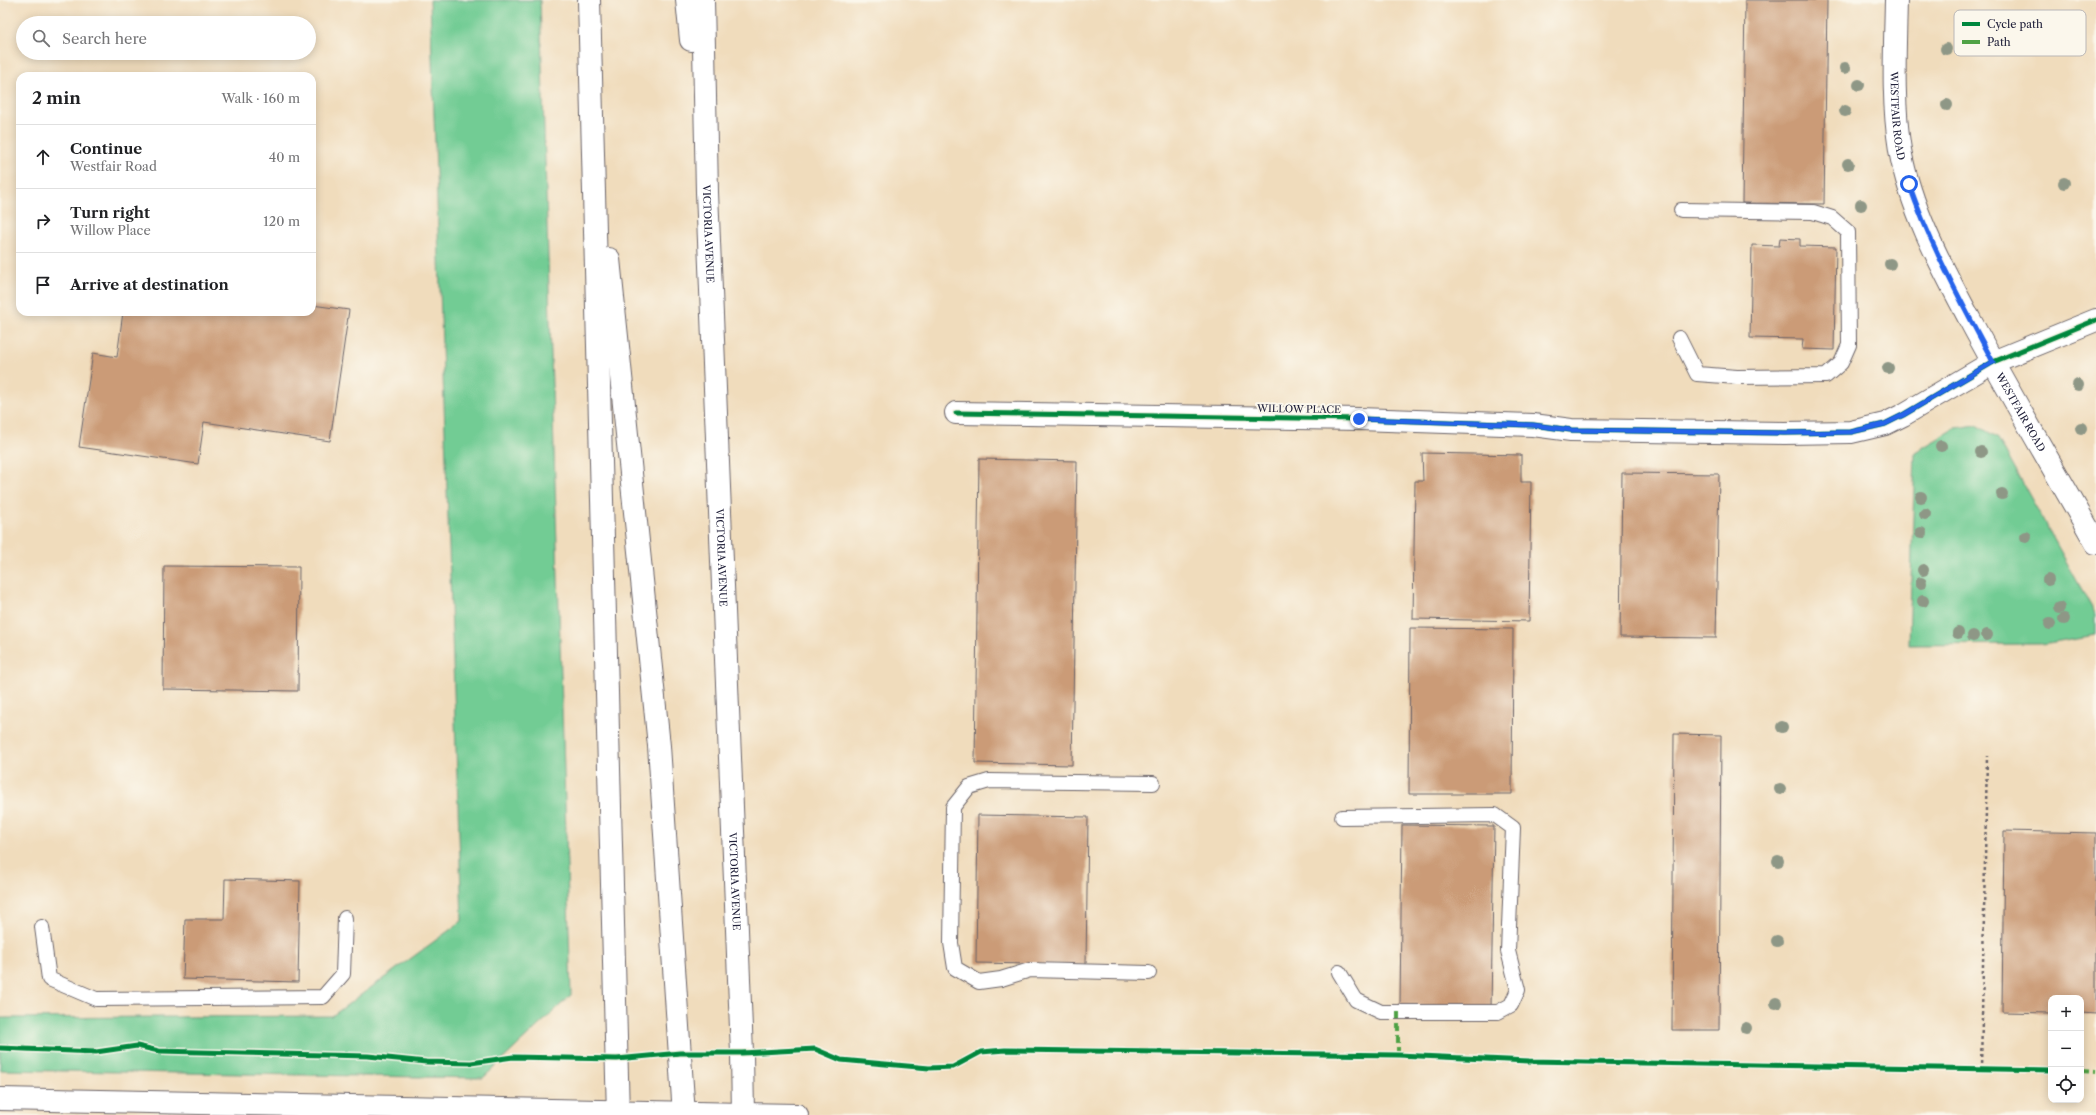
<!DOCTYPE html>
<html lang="en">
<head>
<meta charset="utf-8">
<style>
	body { margin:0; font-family:"Libre Caslon Text",serif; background:#f6f6f6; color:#202124 }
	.controls { position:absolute; right:12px; bottom:12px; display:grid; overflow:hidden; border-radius:8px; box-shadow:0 2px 10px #0003 }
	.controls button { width:36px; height:36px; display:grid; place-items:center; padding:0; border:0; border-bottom:1px solid #e0e0e0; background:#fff; color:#202124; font:20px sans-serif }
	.stop { position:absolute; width:12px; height:12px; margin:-9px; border:3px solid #2563eb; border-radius:50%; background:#fff }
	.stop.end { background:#2563eb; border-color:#fff; box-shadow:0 1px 4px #0008 }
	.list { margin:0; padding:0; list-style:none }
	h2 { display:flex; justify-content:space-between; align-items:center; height:52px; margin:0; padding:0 16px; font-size:17px }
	h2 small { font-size:13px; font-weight:400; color:#757577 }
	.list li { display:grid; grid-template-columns:26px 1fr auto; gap:12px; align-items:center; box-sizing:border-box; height:64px; padding:0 16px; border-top:1px solid #e0e0e0 }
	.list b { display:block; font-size:15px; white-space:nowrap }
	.list p { margin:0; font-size:13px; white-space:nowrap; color:#757577 }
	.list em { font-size:13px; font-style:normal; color:#757577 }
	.icon { flex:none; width:22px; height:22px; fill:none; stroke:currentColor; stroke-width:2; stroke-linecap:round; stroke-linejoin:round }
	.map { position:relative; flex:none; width:2096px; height:1115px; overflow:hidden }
	.search { position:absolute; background:#fff; box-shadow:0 2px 10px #0003; left:16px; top:16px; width:300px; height:44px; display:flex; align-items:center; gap:10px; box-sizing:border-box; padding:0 14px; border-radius:22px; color:#757577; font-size:15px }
	.panel { position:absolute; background:#fff; box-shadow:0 2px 10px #0003; left:16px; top:72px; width:300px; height:244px; border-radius:12px }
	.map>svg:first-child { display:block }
	.green { fill:#72cc94; stroke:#4a7768 }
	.building { fill:#cb9b77 }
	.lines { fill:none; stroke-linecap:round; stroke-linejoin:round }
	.service-casing { stroke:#6a6368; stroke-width:16 }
	.minor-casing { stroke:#6a6368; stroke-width:24 }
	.secondary-casing { stroke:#6a6368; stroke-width:24 }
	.trunk-casing { stroke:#6a6368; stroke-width:24 }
	.path { stroke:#6a6368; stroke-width:2.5; stroke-dasharray:3 3; stroke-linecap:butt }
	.service { stroke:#fff; stroke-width:14 }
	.minor { stroke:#fff; stroke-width:22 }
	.secondary { stroke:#fff; stroke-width:22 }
	.trunk { stroke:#fff; stroke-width:22 }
	.quiet { stroke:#50a245; stroke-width:4; stroke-dasharray:8 4; stroke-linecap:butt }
	.cycleway-casing { stroke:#fbf7ec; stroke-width:8 }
	.cycleway { stroke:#00873e; stroke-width:5 }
	.tree { fill:#8e9786 }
	.route { stroke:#2563eb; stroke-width:5 }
	.labels { text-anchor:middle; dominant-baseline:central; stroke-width:4; stroke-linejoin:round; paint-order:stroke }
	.street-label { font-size:10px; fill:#22223b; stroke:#fbf7ec }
	.key { fill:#fbf7ec; stroke:#bab7b7; stroke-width:1 }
	.key-label { font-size:11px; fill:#22223b }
</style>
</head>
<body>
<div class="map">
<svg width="2096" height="1115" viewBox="0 0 2096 1115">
	<rect width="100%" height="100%" fill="#fbf7ec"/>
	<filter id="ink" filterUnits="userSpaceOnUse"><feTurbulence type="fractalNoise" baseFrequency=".025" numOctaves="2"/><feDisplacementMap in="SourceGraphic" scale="8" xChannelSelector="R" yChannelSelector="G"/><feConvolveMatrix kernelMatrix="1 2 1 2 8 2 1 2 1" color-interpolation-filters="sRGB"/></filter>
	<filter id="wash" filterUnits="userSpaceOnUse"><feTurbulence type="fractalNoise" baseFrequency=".012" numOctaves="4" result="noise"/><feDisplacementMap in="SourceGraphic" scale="16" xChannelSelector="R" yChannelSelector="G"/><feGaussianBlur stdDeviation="0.9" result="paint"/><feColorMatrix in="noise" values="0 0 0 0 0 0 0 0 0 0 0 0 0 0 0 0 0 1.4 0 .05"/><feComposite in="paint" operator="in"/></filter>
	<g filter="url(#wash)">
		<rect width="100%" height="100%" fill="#f0dcbc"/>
		<path class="green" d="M 430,0 L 540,0 L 571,995 L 483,1078 L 0,1070 L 0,1018 L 332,1016 L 462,921 Z
			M 1976,425 L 1997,437 L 2096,615 L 2096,635 L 2041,644 L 1909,645 L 1915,452 L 1956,428 Z"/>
		<g id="blocks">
			<path class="building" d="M 1745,0 L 1827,0 L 1824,204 L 1742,203 Z
				M 1780,238 L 1800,239 L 1800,246 L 1836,247 L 1834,350 L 1802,349 L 1803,339 L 1750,338 L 1752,245 L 1779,246 Z
				M 312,305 L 349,310 L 330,441 L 204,422 L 198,464 L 79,447 L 93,353 L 117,357 L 123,312 L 312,312 Z
				M 1422,453 L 1521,455 L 1521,482 L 1531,482 L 1529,621 L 1413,619 L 1415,481 L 1423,481 Z
				M 979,459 L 1077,461 L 1072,765 L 975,763 Z
				M 1622,473 L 1719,474 L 1716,638 L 1620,637 Z
				M 164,566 L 299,567 L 298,691 L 163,689 Z
				M 1410,628 L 1513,629 L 1512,794 L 1409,794 Z
				M 1674,734 L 1721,735 L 1719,1030 L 1672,1030 Z
				M 978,815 L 1088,817 L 1086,965 L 976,963 Z
				M 1402,825 L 1494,826 L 1491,1008 L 1400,1006 Z
				M 2004,831 L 2096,833 L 2096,1014 L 2081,1013 L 2081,998 L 2051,998 L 2051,1013 L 2002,1012 Z
				M 225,879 L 300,881 L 298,982 L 183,979 L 185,919 L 224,919 Z"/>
		</g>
	</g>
	<g filter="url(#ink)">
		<use href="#blocks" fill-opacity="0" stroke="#6a6368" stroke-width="1"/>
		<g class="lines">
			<g class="service-casing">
				<path id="service" d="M 1679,338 L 1697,374 L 1737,377 L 1826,376 L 1841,363 L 1849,345 L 1848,232 L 1832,218 L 1813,212 L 1681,210
					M 42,927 L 49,979 L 96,999 L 323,997 L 343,974 L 345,918
					M 1339,972 L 1356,1000 L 1381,1012 L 1498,1012 L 1511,1005 L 1518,990 L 1508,951 L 1513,828 L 1495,815 L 1342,817
					M 1149,973 L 1030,970 L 1001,979 L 979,982 L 955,968 L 951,943 L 953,807 L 969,787 L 989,781 L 1153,783"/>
			</g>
			<g class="minor-casing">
				<g id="minor">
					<path id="s1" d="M 1896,0 C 1895,50 1892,101 1900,150 C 1911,211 1942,267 1970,320 C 2010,395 2054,469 2096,543"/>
					<path d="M 956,413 L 1359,419 L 1533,425 L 1571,430 L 1784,433 L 1851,432 L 1885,424 L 1903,415 L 1993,362 L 2096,320"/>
				</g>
			</g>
			<g class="secondary-casing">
				<path id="secondary" d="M 0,1099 L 797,1115"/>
			</g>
			<g class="trunk-casing">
				<g id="trunk">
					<path d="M 589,0 L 618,1115"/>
					<path d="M 687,0 L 691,40"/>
					<path id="s2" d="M 703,0 L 707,192 L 742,1053 L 743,1115"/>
					<path d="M 609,259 L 659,746 L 684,1115"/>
				</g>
			</g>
			<path class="path" d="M 1981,1069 L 1987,756"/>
			<use href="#service" class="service"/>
			<use href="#minor" class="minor"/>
			<use href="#secondary" class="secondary"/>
			<use href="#trunk" class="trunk"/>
			<path class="quiet" d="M 1398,1055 L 1398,1012
				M 2081,1070 L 2096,1071"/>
			<g class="cycleway-casing">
				<path id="cycleway" d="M 956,413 L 1359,419 L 1533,425 L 1571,430 L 1784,433 L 1851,432 L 1885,424 L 1903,415 L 1993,362 L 2096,320
					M 0,1048 L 96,1052 L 137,1046 L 159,1051 L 368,1056 L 426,1062 L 471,1063 L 513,1057 L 617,1059 L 680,1053 L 742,1053 L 815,1049 L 841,1060 L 929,1068 L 953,1067 L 981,1052 L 1005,1050 L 1398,1055 L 1529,1061 L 2051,1070"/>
			</g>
			<use href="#cycleway" class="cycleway"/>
		</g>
		<g class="tree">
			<circle cx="1946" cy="49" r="6"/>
			<circle cx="1845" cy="68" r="6"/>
			<circle cx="1859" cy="85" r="6"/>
			<circle cx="1947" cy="105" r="6"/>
			<circle cx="1845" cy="111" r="6"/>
			<circle cx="1848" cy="164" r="6"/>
			<circle cx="2064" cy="183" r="6"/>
			<circle cx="1861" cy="205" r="6"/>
			<circle cx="1890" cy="264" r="6"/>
			<circle cx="1888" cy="368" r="6"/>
			<circle cx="2078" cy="385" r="6"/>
			<circle cx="2081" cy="428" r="6"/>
			<circle cx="1941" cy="446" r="6"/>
			<circle cx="1981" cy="452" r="6"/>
			<circle cx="2002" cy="494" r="6"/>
			<circle cx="1921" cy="497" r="6"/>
			<circle cx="1925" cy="514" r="6"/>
			<circle cx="1921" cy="533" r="6"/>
			<circle cx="2026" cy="537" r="6"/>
			<circle cx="1923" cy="570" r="6"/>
			<circle cx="2048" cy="580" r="6"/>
			<circle cx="1921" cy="583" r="6"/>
			<circle cx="1923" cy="601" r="6"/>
			<circle cx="2059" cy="608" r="6"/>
			<circle cx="2064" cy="619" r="6"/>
			<circle cx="2050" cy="624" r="6"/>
			<circle cx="1958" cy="633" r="6"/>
			<circle cx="1987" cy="635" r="6"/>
			<circle cx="1973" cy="636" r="6"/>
			<circle cx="1782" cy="727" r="6"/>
			<circle cx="1780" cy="789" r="6"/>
			<circle cx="1778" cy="861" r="6"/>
			<circle cx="1777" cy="941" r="6"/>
			<circle cx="1776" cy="1003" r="6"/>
			<circle cx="1746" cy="1028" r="6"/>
		</g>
	</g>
	<g class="lines" filter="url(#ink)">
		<path class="route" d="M 1359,419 L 1533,425 L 1571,430 L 1784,433 L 1851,432 L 1885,424 L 1903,415 L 1993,362 C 1962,303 1931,247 1909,184"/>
	</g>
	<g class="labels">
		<g class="street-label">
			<text stroke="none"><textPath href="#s1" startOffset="116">WESTFAIR ROAD</textPath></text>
			<text stroke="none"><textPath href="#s2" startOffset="234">VICTORIA AVENUE</textPath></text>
			<text transform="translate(1299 409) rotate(1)">WILLOW PLACE</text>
			<text stroke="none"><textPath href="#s1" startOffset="440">WESTFAIR ROAD</textPath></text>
			<text stroke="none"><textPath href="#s2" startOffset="558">VICTORIA AVENUE</textPath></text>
			<text stroke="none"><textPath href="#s2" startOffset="882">VICTORIA AVENUE</textPath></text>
		</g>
	</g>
	<rect x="1954" y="10" width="132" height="46" rx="6" class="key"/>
	<rect x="1962" y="22" width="18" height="4" fill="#00873e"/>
	<rect x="1962" y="40" width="18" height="4" fill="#50a245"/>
	<g class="key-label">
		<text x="1987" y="28">Cycle path</text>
		<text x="1987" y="46">Path</text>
	</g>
</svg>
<div class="controls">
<button>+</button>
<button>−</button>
<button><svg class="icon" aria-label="locate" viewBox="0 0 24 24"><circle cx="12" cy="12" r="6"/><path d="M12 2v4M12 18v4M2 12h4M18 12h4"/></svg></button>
</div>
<div class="stop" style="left:1909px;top:184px"></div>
<div class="stop end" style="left:1359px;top:419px"></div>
<div class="search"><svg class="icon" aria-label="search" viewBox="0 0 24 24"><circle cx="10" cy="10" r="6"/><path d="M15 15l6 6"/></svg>Search here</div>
<section class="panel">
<h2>2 min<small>Walk · 160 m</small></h2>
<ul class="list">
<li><svg class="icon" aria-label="ahead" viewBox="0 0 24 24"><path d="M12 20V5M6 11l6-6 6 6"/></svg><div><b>Continue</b><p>Westfair Road</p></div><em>40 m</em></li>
<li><svg class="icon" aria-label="right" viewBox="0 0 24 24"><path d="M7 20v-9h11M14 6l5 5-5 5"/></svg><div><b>Turn right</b><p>Willow Place</p></div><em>120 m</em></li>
<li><svg class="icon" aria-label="arrive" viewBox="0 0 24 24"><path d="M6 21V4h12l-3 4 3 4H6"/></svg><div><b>Arrive at destination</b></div></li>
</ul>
</section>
</div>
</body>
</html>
